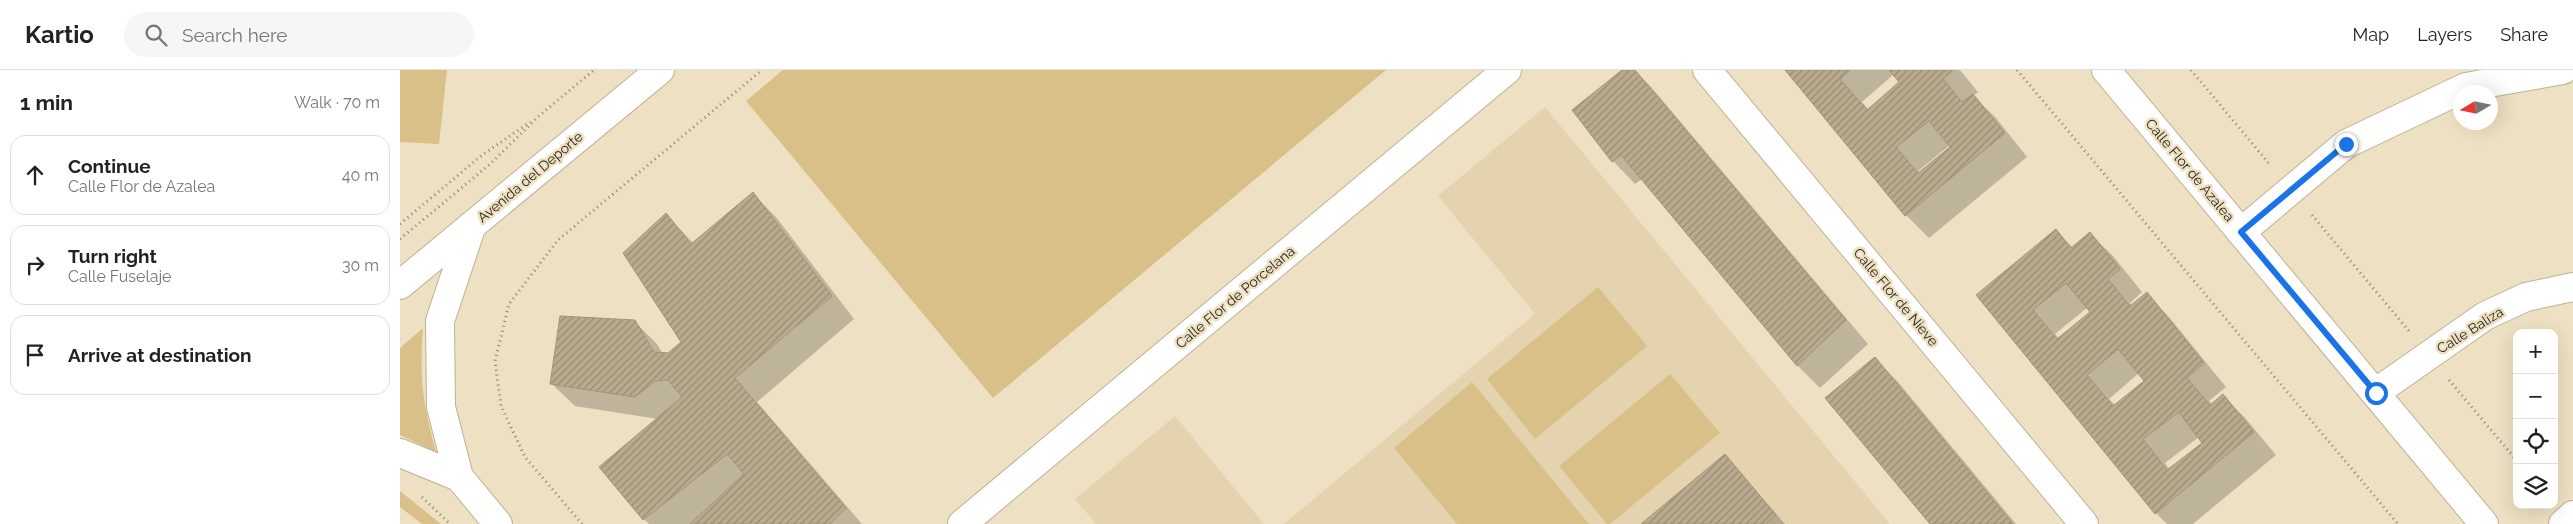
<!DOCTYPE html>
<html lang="en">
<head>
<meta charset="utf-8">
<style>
	body { margin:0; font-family:Raleway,sans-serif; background:#f6f6f6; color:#222 }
	.controls { position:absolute; right:15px; bottom:15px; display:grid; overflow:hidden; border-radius:10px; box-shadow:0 5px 20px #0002 }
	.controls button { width:45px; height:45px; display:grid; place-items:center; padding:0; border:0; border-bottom:1px solid #e0e0e0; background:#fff; color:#222; font:25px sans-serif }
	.compass { position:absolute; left:2053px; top:15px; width:45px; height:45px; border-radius:50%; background:#fff; box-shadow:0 5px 20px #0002; rotate:260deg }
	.stop { position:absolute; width:15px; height:15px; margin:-11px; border:4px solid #1a73e8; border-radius:50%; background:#fff }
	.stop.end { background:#1a73e8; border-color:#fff; box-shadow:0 1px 5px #0008 }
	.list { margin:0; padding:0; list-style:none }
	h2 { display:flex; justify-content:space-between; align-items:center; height:65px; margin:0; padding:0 20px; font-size:21px }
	h2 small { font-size:16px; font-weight:400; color:#767676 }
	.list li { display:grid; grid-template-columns:32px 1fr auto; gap:15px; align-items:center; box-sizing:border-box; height:80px; margin:0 10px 10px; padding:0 10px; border:1px solid #e0e0e0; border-radius:15px }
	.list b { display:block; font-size:19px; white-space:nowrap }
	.list p { margin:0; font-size:16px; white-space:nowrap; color:#767676 }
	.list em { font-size:16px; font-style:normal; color:#767676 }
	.icon { flex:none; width:28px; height:28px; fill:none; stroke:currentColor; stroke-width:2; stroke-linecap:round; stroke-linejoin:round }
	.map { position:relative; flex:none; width:2173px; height:454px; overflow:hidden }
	header { display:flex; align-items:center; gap:30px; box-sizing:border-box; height:70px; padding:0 25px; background:#fff; border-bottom:1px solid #e0e0e0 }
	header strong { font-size:24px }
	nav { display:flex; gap:28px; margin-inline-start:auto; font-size:18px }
	.search { width:350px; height:45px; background:#f6f6f6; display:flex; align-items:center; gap:12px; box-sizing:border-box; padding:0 18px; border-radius:28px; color:#767676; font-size:19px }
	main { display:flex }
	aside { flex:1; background:#fff }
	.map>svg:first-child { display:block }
	.built { fill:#e4d3ae }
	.grass { fill:#d9bf88 }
	.shadow { fill:#0003; fill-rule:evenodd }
	.building { fill:url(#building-hatch); stroke:#a29478; fill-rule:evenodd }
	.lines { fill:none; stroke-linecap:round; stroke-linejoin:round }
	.pedestrian-casing { stroke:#beb194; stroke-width:30 }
	.minor-casing { stroke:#beb194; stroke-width:30 }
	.tertiary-casing { stroke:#beb194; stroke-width:30 }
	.path { stroke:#8e846f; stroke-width:3; stroke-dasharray:1 4; stroke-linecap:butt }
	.pedestrian { stroke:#fff; stroke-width:28 }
	.minor { stroke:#fff; stroke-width:28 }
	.tertiary { stroke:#fff; stroke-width:28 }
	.route { stroke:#1a73e8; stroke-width:6 }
	.labels { text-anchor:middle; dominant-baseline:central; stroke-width:5; stroke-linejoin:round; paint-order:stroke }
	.street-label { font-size:14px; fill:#282317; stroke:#eee0c2 }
</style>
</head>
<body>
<header>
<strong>Kartio</strong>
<div class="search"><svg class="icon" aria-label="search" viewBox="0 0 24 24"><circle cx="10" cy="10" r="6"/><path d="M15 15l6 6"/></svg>Search here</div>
<nav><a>Map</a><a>Layers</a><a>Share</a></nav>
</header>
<main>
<aside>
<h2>1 min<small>Walk · 70 m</small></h2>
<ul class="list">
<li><svg class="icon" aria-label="ahead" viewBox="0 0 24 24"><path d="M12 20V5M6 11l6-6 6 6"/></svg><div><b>Continue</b><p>Calle Flor de Azalea</p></div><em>40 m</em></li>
<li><svg class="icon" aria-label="right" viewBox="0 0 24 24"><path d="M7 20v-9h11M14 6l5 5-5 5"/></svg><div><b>Turn right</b><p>Calle Fuselaje</p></div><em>30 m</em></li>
<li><svg class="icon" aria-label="arrive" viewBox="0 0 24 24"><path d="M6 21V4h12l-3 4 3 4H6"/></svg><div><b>Arrive at destination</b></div></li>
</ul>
</aside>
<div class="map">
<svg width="2173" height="454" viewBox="0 0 2173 454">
	<defs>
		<pattern id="building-hatch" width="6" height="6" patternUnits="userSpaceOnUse" patternTransform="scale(1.25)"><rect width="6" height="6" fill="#b8ab8e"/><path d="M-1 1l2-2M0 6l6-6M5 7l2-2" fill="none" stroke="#968b73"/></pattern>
	</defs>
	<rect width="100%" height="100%" fill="#eee0c2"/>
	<path class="built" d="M 1145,37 L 1490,454 L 884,454 L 1135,244 L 1038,126 Z
		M 775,346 L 864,454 L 696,454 L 675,429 Z"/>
	<path class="grass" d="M 0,0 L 47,0 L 39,74 L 0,72 Z
		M 383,0 L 986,0 L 593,328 L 346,31 Z
		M 1198,217 L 1247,276 L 1135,369 L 1087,309 Z
		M 23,258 C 19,308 23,334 36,382 L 0,365 L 0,278 Z
		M 1270,304 L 1320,363 L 1210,454 L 1207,454 L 1159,396 Z
		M 1072,312 L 1189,454 L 1057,454 L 994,378 Z
		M 0,421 L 41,454 L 22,454 L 0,437 Z"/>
	<path class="shadow" d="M 1224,0 L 1234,0 L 1252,18 L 1468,274 L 1420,318 L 1398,296 L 1242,109 L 1235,114 L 1213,91 Z
		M 1387,0 L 1560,0 L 1578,22 L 1573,26 L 1596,48 L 1627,87 L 1529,168 L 1506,145 ZM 1494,4 L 1501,12 L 1469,40 L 1462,32 ZM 1550,75 L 1552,77 L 1520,103 L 1518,101 Z
		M 353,124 L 376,147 L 454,249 L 357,332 L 462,454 L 249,454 L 244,449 L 258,349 L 175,336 L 152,314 L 234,251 L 257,274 L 263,284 L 268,284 L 283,272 L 266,144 L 293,173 Z
		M 1656,161 L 1673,178 L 1690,164 L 1713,186 L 1742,222 L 1730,233 L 1732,236 L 1747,224 L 1769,247 L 1826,317 L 1809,331 L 1812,335 L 1823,326 L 1846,349 L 1876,385 L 1793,454 L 1767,454 L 1756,443 L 1577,225 ZM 1688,237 L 1692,242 L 1660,269 L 1655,264 ZM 1739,303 L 1746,311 L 1716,336 L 1709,329 ZM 1799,367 L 1804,373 L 1770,400 L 1765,393 Z
		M 1475,289 L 1498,312 L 1616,454 L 1531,454 Z
		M 1325,385 L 1385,454 L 1243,454 Z"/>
	<path class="building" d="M 1222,0 L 1235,0 L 1446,250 L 1397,296 L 1221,85 L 1212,92 L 1172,40 Z
		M 1385,0 L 1450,0 L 1440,9 L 1467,40 L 1499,12 L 1489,0 L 1553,0 L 1543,9 L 1562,32 L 1573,24 L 1605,63 L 1505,146 ZM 1529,51 L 1550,77 L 1518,103 L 1496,77 Z
		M 353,122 L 432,226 L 335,308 L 446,438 L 430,454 L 290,454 L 344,404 L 327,384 L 243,450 L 199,397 L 282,327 L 268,310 L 255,311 L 235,327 L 150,314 L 160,246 L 235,250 L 254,282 L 268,283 L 281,272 L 223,183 L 266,143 L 291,174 Z
		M 1656,159 L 1671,178 L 1690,162 L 1720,199 L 1708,209 L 1730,236 L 1747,222 L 1804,293 L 1787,308 L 1810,335 L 1823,324 L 1854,362 L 1755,444 L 1576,225 ZM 1666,213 L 1690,242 L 1657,269 L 1633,240 ZM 1718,279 L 1744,311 L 1713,336 L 1687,305 ZM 1779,342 L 1802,373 L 1767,400 L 1743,369 Z
		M 1475,287 L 1613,454 L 1530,454 L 1425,328 Z
		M 1325,384 L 1376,445 L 1365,454 L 1241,454 Z"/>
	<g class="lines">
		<g class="pedestrian-casing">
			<path id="pedestrian" d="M 1841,162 L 1946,74 L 2066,17 L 2163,0"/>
		</g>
		<g class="minor-casing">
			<path id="minor" d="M 1307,0 L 1684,454
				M 1706,0 L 2084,454
				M 1975,323 L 2085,246 L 2126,227 L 2173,217
				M 59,407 L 98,454
				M 562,454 L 1107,0
				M 2163,454 L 2173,445"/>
		</g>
		<g class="tertiary-casing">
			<path id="tertiary" d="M 0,215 L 260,0
				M 0,383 L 59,407
				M 59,407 L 41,337 L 40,251 L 72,155"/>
		</g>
		<path class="path" d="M 1617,0 L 1998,454
			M 1791,0 L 1871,96
			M 1912,145 L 2009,261
			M 0,154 L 81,86 L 130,52
			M 0,169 L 89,95 L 139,46 L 194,0
			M 2049,310 L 2117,391
			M 22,427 L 50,454
			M 182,454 L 125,387 L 101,336 L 95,291 L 109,234 L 158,170 L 362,0"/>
		<use href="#pedestrian" class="pedestrian"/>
		<use href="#minor" class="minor"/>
		<use href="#tertiary" class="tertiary"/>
	</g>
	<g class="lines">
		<path class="route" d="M 1946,74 L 1841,162 L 1976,323"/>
	</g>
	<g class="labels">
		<g class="street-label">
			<text transform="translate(1790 100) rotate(50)">Calle Flor de Azalea</text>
			<text transform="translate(130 107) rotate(-40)">Avenida del Deporte</text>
			<text transform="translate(835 227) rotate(-40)">Calle Flor de Porcelana</text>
			<text transform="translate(1496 227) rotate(50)">Calle Flor de Nieve</text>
			<text transform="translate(2070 260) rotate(-32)">Calle Baliza</text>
		</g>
	</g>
</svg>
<div class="controls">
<button>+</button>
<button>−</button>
<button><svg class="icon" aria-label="locate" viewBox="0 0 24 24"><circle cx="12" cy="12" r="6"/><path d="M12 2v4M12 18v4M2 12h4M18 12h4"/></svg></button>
<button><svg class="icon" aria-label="layers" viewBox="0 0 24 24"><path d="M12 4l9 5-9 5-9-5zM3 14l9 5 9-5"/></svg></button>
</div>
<svg class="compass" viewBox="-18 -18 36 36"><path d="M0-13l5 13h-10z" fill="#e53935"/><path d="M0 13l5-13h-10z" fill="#767676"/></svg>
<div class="stop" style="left:1976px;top:323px"></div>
<div class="stop end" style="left:1946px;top:74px"></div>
</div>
</main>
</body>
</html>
